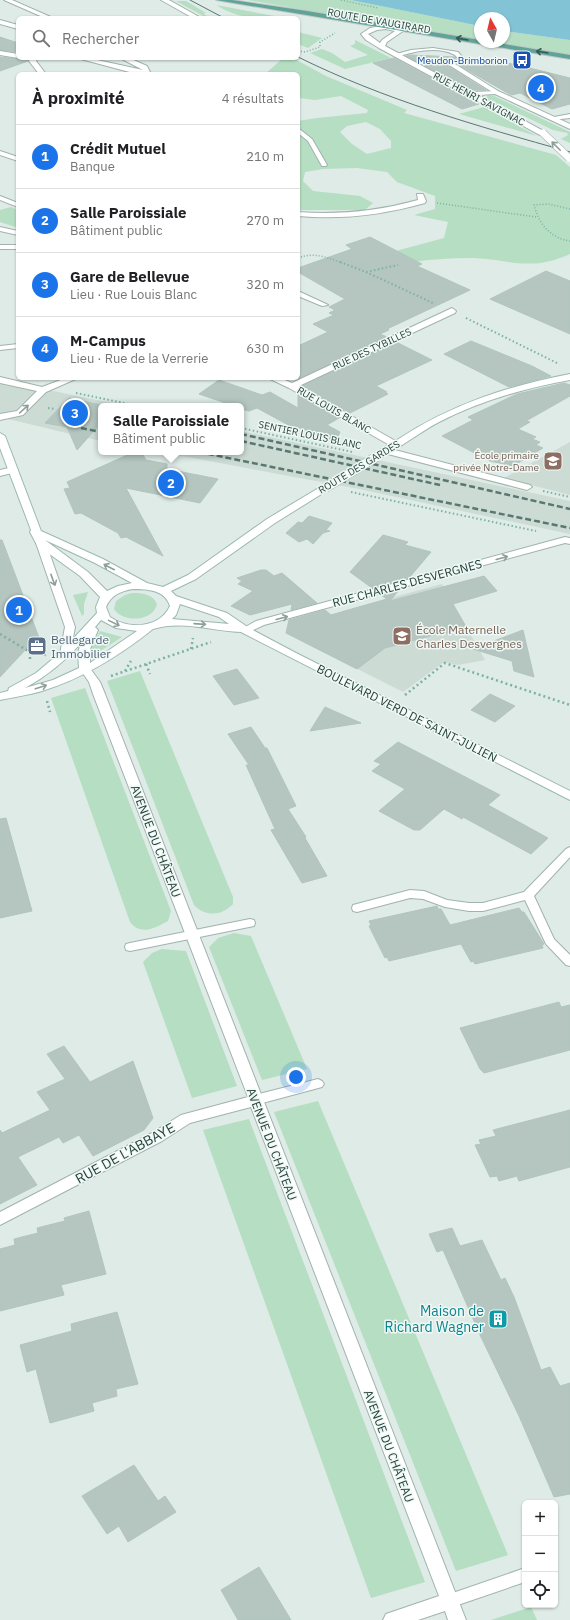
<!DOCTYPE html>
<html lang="fr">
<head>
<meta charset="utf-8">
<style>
	body { margin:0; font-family:"IBM Plex Sans",sans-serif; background:#f6f6f6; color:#202124 }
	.controls { position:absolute; right:12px; bottom:12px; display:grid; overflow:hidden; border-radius:6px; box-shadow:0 1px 3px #0004 }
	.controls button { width:36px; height:36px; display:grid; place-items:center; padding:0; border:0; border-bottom:1px solid #e0e0e0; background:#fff; color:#202124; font:20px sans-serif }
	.compass { position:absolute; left:474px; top:12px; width:36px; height:36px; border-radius:50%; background:#fff; box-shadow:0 1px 3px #0004; rotate:352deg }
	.you { position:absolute; left:296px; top:1077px; width:14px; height:14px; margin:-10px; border:3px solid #fff; border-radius:50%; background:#1a73e8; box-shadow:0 0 0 6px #1a73e833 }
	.badge { display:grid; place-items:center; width:26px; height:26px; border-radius:50%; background:#1a73e8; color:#fff; font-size:13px; font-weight:700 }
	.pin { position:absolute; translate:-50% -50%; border:2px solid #fff; box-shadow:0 1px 4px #0006 }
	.popup { position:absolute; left:98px; top:403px; width:146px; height:52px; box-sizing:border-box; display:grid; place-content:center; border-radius:6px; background:#fff; filter:drop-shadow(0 1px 3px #0005); font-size:13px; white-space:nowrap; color:#757577 }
	.popup b { font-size:15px; color:#202124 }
	.popup::after { content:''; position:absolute; left:50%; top:100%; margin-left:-8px; border:8px solid transparent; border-top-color:#fff }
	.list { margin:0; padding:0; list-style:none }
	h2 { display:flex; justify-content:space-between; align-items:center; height:52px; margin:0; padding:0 16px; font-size:17px }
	h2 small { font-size:13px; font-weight:400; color:#757577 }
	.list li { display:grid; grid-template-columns:26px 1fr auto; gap:12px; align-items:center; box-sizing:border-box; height:64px; padding:0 16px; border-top:1px solid #e0e0e0 }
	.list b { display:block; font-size:15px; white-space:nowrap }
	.list p { margin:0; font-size:13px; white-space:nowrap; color:#757577 }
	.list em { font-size:13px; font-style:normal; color:#757577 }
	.icon { flex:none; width:22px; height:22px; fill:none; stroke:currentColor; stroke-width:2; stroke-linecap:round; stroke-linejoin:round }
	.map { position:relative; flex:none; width:570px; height:1620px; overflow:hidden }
	.search { position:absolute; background:#fff; box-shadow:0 1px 3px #0004; left:16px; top:16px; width:284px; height:44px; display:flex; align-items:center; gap:10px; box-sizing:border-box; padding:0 14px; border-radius:6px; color:#757577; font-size:15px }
	.panel { position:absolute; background:#fff; box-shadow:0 1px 3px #0004; left:16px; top:72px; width:284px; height:308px; border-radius:6px }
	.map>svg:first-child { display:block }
	.built { fill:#cddbd5 }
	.green { fill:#b5dec3; fill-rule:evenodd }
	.water { fill:#82c3d5 }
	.building { fill:#b4c6bf; stroke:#b1c5be }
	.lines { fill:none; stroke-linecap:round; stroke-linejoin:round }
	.lane-casing { stroke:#a1b3ae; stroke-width:2 }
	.street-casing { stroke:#a1b3ae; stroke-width:2 }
	.secondary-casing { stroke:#9db8b0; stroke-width:2 }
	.primary-casing { stroke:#c0c8c7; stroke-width:2 }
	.path-far2 { stroke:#7cb1a4; stroke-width:1.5; stroke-dasharray:1 2; stroke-linecap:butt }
	.path-far1 { stroke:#7cb1a4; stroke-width:2; stroke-dasharray:1.5 2.5; stroke-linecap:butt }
	.path { stroke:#7cb1a4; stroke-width:2.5; stroke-dasharray:2 3; stroke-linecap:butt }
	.lane { fill:#fff; fill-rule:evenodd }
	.street { fill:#fff; fill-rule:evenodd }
	.secondary { fill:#fff; fill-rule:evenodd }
	.primary { fill:#60a497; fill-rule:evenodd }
	.tram { stroke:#597872; stroke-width:1 }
	.rail { stroke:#597872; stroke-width:2.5; stroke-dasharray:6 3; stroke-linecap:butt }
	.street-bridge-casing { stroke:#a1b3ae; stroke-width:8; stroke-linecap:butt }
	.secondary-bridge-casing { stroke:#9db8b0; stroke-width:10; stroke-linecap:butt }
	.street-bridge { stroke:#fff; stroke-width:7 }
	.secondary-bridge { stroke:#fff; stroke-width:9 }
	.oneway { stroke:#325b53 }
	.oneway2 { stroke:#8f9e9a }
	.labels { text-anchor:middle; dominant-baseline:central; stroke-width:3; stroke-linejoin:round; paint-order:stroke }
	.far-street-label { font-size:10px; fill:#1f3c36; stroke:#eff8f4 }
	.far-transit-label { font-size:10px; fill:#164399; stroke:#eff8f4; text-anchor:end }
	.far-education-label { font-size:10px; fill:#785e54; stroke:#eff8f4; text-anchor:end }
	.street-label { font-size:12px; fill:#1f3c36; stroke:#eff8f4 }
	.education-label { font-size:12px; fill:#785e54; stroke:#eff8f4; text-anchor:start }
	.service-label { font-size:12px; fill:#4e5e75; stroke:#eff8f4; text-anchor:start }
	.near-street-label { font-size:14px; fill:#1f3c36; stroke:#eff8f4 }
	.near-culture-label { font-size:14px; fill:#0d838f; stroke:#eff8f4; text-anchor:end }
</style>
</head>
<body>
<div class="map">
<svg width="570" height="1620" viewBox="0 0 570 1620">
	<rect width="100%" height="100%" fill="#deebe6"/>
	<path class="built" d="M 0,380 L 126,406 L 101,406 L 101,441 L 79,436 L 0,417 Z
		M 241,431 L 570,501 L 570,534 L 359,489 L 160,452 L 241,452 Z
		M 570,442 L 570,495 L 504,478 Z
		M 442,584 L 485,660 L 458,665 L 444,662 L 403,692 L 332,656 L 335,620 L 344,624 L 342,611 Z"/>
	<path class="green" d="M 248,0 L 351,0 L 480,26 L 480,41 Z
		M 176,1 L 186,1 L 206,13 L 203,14 L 211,18 L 207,18 Z
		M 216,5 L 285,18 C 256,18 241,20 216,5 Z
		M 504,31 L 570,40 L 570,56 L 485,42 L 504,42 Z
		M 298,32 L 322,38 L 308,48 L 298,44 Z
		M 355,40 L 391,58 L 345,69 L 310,53 L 322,49 L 332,53 L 345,62 L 368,55 L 350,46 L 355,44 Z
		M 280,58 L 293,58 L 326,76 L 407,110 L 404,113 L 556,155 L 570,167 L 570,254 C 529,273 508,258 468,258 C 433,258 398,264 364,267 L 396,251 L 444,238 L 448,222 L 414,215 L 435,209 L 435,196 L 397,182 L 387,172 L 357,168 L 323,169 L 305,172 L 303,181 L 313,191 L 360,196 L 373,203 L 365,210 L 298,210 L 298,121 L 317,118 L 367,113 L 368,110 L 341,96 L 315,100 L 299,98 L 298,74 L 265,74 L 281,60 ZM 366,122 L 380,129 L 391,141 L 391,148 L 367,154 L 352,144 L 340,132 L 347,126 Z
		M 488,95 L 494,96 L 570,132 L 570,143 L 561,139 L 568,135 L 567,133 L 553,130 L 486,98 Z
		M 484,107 L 537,136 L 459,114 Z
		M 11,207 L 18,210 L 18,228 L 0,222 L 0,210 Z
		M 88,592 L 84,604 L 84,614 L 82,616 L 73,595 Z
		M 132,593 C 142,593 153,594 157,604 C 153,622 123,623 114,609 L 116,601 L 125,595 Z
		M 100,631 L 122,637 L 91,657 L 90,650 Z
		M 140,671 L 233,897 L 233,904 C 222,916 205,917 194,905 L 107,681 Z
		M 85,688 L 171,911 L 168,921 C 155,928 141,936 130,922 L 51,698 Z
		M 234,933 L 251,936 L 307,1069 L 262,1080 L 209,947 L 218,938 Z
		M 162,949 L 186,951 L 237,1086 L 192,1098 L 143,962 L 152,953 Z
		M 318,1101 L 508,1555 L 456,1571 L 274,1112 Z
		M 249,1119 L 425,1582 L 371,1598 L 203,1130 Z
		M 531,1607 L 537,1620 L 491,1620 Z"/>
	<path class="water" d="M 351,0 L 570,0 L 570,40 L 504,31 L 504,18 L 480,18 L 480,26 Z"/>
	<path class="building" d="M 0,37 L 18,43 L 18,52 L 0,50 Z
		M 410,55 L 455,57 L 456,58 L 448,62 L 448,66 L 486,90 L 471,90 L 406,56 Z
		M 0,57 L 18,59 L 29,58 L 28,61 L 0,71 Z
		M 394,58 L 479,104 L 462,109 L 373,63 Z
		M 464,58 L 513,64 L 570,78 L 570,104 L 552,109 L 520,93 L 511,95 L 457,64 Z
		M 370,237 L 422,264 L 417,266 L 470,290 L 387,329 L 389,330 L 380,334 L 387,337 L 298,379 L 298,346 L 328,332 L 313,324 L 334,315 L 329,313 L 335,310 L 329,307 L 345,299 L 298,272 L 298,268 L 352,249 L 346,245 Z
		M 546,271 L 570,281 L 570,334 L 490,299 Z
		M 471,341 L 532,366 L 551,376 L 509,387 L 444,354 Z
		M 396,342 L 432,360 L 376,386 L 387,392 L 385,393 L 388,394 L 350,413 L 302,386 Z
		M 219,380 L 262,395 L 270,392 L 298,408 L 298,395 L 339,418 L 327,425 L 340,432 L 336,441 L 294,426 L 292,427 L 257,408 L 249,411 L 241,409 L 241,406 L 234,406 L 199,394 Z
		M 564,383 L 570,385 L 570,396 L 526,421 L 530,422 L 518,429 L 536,437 L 532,439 L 540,442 L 536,445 L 543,448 L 513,466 L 490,461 L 442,436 L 473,420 L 468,417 L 517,394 Z
		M 69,398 L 101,405 L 101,423 L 77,450 L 67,427 L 45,423 Z
		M 134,452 L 143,455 L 146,460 L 167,464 L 167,469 L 218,479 L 200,503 L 126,488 L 163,556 L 126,537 L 121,538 L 118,533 L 81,513 L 75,514 L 64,489 L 70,488 L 67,482 Z
		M 309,516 L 332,523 L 326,530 L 330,531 L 323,533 L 313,544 L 307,539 L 299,542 L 286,533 L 298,522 L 302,523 Z
		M 383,535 L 408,542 L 405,545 L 431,552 L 409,578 L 372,588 L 350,572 Z
		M 0,540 L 2,540 L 46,656 L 28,647 L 0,677 Z
		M 261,570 L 266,570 L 274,576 L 282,573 L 317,603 L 291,610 L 292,604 L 250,615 L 231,606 L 253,591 L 238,584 L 242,581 L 237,578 Z
		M 484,576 L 497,591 L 453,604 L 468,630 L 441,634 L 441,633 L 385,648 L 357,669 L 286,633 L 289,620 L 325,610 L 331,615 L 387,599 L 381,595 L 399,590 L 390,601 Z
		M 523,630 L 534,677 L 514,671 L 512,661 L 473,649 Z
		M 237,669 L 259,698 L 234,705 L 213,676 Z
		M 490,694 L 515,706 L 495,722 L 471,710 Z
		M 325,707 L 361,723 L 310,731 Z
		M 251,727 L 265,748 L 267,748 L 296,806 L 288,809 L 306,837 L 305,838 L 327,876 L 302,883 L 271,830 L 275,829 L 246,765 L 249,765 L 228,734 Z
		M 398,742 L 500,795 L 488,805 L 548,838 L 531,854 L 463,817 L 462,819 L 444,809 L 420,830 L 414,830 L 379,811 L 405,789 L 372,771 L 381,764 L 374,761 Z
		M 6,818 L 32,911 L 0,918 L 0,819 Z
		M 437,906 L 438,909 L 441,909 L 450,925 L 519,908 L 522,912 L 524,912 L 544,944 L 542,945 L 543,948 L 475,964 L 473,961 L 471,962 L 461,944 L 389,961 L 387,957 L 385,958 L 369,926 L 371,925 L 369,921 Z
		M 559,1002 L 561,1007 L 570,1005 L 570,1050 L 484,1073 L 480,1069 L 460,1028 Z
		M 64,1046 L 90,1082 L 133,1061 L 153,1118 L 144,1130 L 93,1156 L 79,1135 L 63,1143 L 59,1137 L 18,1157 L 37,1185 L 0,1204 L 0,1130 L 2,1133 L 50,1110 L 37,1092 L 65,1079 L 47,1054 Z
		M 570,1110 L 570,1167 L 519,1181 L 517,1176 L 499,1181 L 497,1176 L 490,1177 L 475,1145 L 481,1144 L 479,1140 L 496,1136 L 493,1130 Z
		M 89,1211 L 106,1274 L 61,1285 L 64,1295 L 0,1311 L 0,1249 L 15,1245 L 14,1239 L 38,1233 L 37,1228 L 65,1221 L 64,1218 Z
		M 452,1228 L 460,1246 L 482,1240 L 501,1280 L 505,1278 L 514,1297 L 541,1370 L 550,1367 L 560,1386 L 570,1383 L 570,1494 L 554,1497 L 519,1416 L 481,1337 L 443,1250 L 437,1252 L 429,1234 Z
		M 117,1312 L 138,1384 L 116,1389 L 117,1396 L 92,1403 L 94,1411 L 50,1423 L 36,1369 L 27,1372 L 20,1345 L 72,1331 L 71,1324 Z
		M 134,1465 L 158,1501 L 165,1496 L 176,1512 L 128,1542 L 119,1526 L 107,1534 L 82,1496 Z
		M 259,1567 L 291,1620 L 238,1620 L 221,1590 Z"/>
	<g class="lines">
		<g class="lane-casing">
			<path id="lane" d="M 433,48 L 458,52 L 463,58 L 460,60 C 457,58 456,55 453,54 C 436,46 413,52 396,57 L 393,55 L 411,50 Z
				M 453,60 L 457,60 L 458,61 L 455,64 L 498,91 L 498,93 L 494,93 L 449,65 L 449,63 Z
				M 570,114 L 570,118 L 552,120 L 549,118 Z
				M 298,128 L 312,139 L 327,165 L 326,166 L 322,166 L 308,141 L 298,133 Z
				M 0,151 L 18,157 L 18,161 L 0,155 Z
				M 0,196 L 18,203 L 18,207 L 0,200 Z
				M 0,227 L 18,231 L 18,235 L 0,231 Z
				M 298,291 L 326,304 L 328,305 L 322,306 L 298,296 Z
				M 18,344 L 18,348 L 0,350 L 0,346 Z
				M 570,847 L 570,857 L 534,896 L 554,939 L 570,955 L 570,966 L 566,965 L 546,944 L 525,900 L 483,911 L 469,911 L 445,907 L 423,899 L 410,898 L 357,912 L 353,911 L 352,908 L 353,905 L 410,890 L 424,891 L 447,900 L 469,903 L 483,903 L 524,892 L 566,849 Z
				M 250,919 L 254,920 L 255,923 L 254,926 L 130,951 L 126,950 L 125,947 L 126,944 L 130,943 Z
				M 318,1079 L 322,1081 L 324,1084 L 322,1087 L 255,1105 L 251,1103 L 249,1100 L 251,1097 L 255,1095 Z
				M 525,1568 L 525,1582 L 449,1608 L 444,1606 L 442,1601 L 444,1596 Z"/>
		</g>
		<g class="street-casing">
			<path id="street" d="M 4,0 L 12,0 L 53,18 L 45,18 Z
				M 161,0 L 169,0 L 201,18 L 193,18 Z
				M 0,20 L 18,25 L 18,29 L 0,24 Z
				M 386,25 L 403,31 L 387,42 L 385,46 L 471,92 L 498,91 L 570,124 L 570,129 L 495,94 L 478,95 L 547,133 L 540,135 L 379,48 L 366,40 L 361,34 L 370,28 ZM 386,29 L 395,31 L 382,40 L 380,43 L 368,34 L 377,30 Z
				M 0,51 L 18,54 L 18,58 L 0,55 Z
				M 31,58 L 37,58 L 36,61 L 46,74 L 39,74 L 29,61 Z
				M 77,58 L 88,58 L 143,70 L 120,58 L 129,58 L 147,66 L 150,72 L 147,74 L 137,74 Z
				M 417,194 L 423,194 L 426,201 L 425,203 C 382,215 342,220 298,216 L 298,212 C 339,215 378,211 418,200 Z
				M 0,245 L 18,245 L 18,249 L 0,249 Z
				M 452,308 L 456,311 L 455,313 L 299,386 L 399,443 L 399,447 L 393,447 L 289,388 L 268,378 L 280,378 L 292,383 Z
				M 0,377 L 42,387 L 66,378 L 78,378 L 46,392 L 23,415 L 0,420 L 0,414 L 17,411 L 37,391 L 0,383 Z
				M 387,448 L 530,485 L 532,487 L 527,490 L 384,453 L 382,451 Z
				M 13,467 L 18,470 L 16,472 L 0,476 L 0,470 Z
				M 565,537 L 570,538 L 570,544 L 565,543 L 264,625 L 249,632 L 241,632 L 240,630 L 256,621 Z
				M 41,540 L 46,543 L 75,627 L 70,654 L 65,657 L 60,654 L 65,627 L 36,543 Z
				M 85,666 L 89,667 L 100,682 L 105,694 L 466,1620 L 448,1620 L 445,1611 L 418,1620 L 383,1620 L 386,1614 L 439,1596 L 251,1107 L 190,1123 L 162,1141 L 0,1225 L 0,1212 L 152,1133 L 181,1115 L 248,1097 L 93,694 L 89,682 L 80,669 Z"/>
		</g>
		<g class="secondary-casing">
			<path id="secondary" d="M 570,374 L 570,380 C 525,388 480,401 439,422 C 418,433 400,448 379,459 L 373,459 L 371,457 C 377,450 389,446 397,440 C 450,405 507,386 570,374 Z
				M 0,433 L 5,436 L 41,531 L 103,559 L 147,583 L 163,587 L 188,575 L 267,519 L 322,486 L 328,486 L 330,488 L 328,490 L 275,523 L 196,579 L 171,591 L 176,596 L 227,613 L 249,628 L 296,653 L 570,791 L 570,800 L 241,632 C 212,631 182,620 153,629 C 119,656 84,678 42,691 C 28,695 14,697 0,700 L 0,693 L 8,691 L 9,688 L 36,673 L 61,652 L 97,613 L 96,607 L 100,597 L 80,576 L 37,545 L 30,532 L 31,530 L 0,448 ZM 45,540 L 95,563 L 132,583 L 118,586 L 107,591 L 88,572 ZM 133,589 C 148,589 165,590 170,606 C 160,628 129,630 110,617 L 106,607 C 111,595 121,591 133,589 ZM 180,604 L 219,617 L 229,624 L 172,619 L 176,615 ZM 101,620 L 116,628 L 137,631 L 90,663 L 90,649 L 98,630 L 95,627 ZM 81,643 L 78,653 L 79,668 L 53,680 L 25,688 C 47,676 65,661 81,643 Z"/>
		</g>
		<g class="primary-casing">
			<path id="primary" d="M 216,0 L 232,0 L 307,11 L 480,40 L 480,42 L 492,42 L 570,55 L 570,59 Z"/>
		</g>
		<path class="path-far2" d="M 341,0 L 378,8
			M 298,51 L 305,52 L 320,47 L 320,42 L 335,33
			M 437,203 L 536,217
			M 570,209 L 548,204 L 534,205 C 539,224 550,238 570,241
			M 298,258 C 314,252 327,257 342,263"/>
		<path class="path-far1" d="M 340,262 L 366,272 L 398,265
			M 366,272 L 433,303
			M 466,318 L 557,363
			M 76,393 L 138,406
			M 48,408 L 56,409
			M 61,411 L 88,415 L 86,417 L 75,415
			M 241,428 L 352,452
			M 543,491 L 570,497
			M 351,492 L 536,531"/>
		<path class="path" d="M 0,634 L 30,652 L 30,661
			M 191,649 L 193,638
			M 146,664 L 150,674
			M 125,671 L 131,661
			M 111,676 L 211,642
			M 405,695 L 445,663 L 570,705
			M 47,701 L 50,712"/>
		<use href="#lane" class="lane"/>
		<use href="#street" class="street"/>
		<use href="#secondary" class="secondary"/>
		<use href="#primary" class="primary"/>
		<path class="tram" d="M 190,0 L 224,18
			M 298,57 C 385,100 477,126 570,152"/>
		<path class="rail" d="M 108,405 L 113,406
			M 81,428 L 101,432
			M 241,434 L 570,509
			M 241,441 L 440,485
			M 199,452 L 570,528"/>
		<g class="street-bridge-casing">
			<path id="street-bridge" d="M 543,133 L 569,158"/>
		</g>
		<g class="secondary-bridge-casing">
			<path id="secondary-bridge" d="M 325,488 L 376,457"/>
		</g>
		<use href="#street-bridge" class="street-bridge"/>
		<use href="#secondary-bridge" class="secondary-bridge"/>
	</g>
	<defs><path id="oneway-shaft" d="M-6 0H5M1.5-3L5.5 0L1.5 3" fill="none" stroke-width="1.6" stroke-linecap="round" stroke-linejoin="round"/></defs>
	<g class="oneway">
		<use href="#oneway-shaft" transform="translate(462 39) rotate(-170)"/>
		<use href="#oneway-shaft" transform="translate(542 52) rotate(-171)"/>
	</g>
	<g class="oneway2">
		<use href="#oneway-shaft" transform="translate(556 146) rotate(-135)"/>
		<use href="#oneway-shaft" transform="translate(24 409) rotate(-42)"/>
		<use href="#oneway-shaft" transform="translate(502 558) rotate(-15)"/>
		<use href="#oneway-shaft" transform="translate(109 567) rotate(-153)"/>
		<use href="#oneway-shaft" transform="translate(53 580) rotate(70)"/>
		<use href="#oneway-shaft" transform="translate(282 618) rotate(-15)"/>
		<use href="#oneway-shaft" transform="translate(114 623) rotate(26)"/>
		<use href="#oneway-shaft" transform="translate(200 624) rotate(4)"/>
		<use href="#oneway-shaft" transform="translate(41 687) rotate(-18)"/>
	</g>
	<defs>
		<g id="bus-square" transform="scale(1)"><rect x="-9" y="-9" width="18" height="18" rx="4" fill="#1a4fb4" stroke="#eff8f4"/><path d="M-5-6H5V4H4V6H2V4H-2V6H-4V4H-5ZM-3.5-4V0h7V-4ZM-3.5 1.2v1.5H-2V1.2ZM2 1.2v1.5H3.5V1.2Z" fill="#fff"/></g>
		<g id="school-square" transform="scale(1)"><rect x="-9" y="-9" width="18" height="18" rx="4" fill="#8d6e63" stroke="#eff8f4"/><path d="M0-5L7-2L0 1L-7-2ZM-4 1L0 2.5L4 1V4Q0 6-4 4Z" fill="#fff"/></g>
		<g id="office-square" transform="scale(1)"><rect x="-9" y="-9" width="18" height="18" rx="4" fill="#5c6f8a" stroke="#eff8f4"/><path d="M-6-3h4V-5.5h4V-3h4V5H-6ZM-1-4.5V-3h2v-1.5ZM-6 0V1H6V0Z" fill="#fff"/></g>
		<g id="building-square" transform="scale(1)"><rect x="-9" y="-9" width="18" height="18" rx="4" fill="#0f9aa8" stroke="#eff8f4"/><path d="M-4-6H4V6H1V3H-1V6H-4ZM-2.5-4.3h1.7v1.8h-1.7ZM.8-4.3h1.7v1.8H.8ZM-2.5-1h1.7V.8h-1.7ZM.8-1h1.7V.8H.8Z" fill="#fff"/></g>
	</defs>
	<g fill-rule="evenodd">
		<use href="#bus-square" x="522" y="60"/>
		<use href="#school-square" x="553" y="461"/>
		<use href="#school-square" x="402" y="636"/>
		<use href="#office-square" x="37" y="646"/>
		<use href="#building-square" x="498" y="1319"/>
	</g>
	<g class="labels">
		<g class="far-street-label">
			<text transform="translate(379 21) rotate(10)">ROUTE DE VAUGIRARD</text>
			<text transform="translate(479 99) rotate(28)">RUE HENRI SAVIGNAC</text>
			<text transform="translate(372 349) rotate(-25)">RUE DES TYBILLES</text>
			<text transform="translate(334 410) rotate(30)">RUE LOUIS BLANC</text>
			<text transform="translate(310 435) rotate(12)">SENTIER LOUIS BLANC</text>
			<text transform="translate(359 467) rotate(-31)">ROUTE DES GARDES</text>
		</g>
		<g class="far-transit-label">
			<text x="508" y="60">Meudon-Brimborion</text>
		</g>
		<g class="far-education-label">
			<text x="539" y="455">École primaire<tspan x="539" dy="12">privée Notre-Dame</tspan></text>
		</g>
		<g class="street-label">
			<text transform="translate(407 583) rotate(-15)">RUE CHARLES DESVERGNES</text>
			<text transform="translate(407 713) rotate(27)">BOULEVARD VERD DE SAINT-JULIEN</text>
			<text transform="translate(156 841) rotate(69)">AVENUE DU CHÂTEAU</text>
			<text transform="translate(272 1144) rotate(69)">AVENUE DU CHÂTEAU</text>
			<text transform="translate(389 1446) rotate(69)">AVENUE DU CHÂTEAU</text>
		</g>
		<g class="education-label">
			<text x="416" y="629">École Maternelle<tspan x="416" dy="14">Charles Desvergnes</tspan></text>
		</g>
		<g class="service-label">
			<text x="51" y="639">Bellegarde<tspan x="51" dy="14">Immobilier</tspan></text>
		</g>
		<g class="near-street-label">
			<text transform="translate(125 1153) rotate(-29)">RUE DE L'ABBAYE</text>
		</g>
		<g class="near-culture-label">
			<text x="484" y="1311">Maison de<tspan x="484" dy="16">Richard Wagner</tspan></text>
		</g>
	</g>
</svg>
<div class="controls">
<button>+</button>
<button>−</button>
<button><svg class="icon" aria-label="locate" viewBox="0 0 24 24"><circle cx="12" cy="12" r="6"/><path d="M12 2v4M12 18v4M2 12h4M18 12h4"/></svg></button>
</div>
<svg class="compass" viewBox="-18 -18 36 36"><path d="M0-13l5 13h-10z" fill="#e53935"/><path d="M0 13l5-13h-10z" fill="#757577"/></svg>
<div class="you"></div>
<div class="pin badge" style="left:19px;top:610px">1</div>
<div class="pin badge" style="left:171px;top:483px">2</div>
<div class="popup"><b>Salle Paroissiale</b>Bâtiment public</div>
<div class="pin badge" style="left:75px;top:413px">3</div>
<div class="pin badge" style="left:541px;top:88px">4</div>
<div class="search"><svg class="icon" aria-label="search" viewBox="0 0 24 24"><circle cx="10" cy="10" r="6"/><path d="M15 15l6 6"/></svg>Rechercher</div>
<section class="panel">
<h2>À proximité<small>4 résultats</small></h2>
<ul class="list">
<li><span class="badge">1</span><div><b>Crédit Mutuel</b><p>Banque</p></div><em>210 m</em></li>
<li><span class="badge">2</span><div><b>Salle Paroissiale</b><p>Bâtiment public</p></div><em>270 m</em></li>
<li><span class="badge">3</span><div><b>Gare de Bellevue</b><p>Lieu · Rue Louis Blanc</p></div><em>320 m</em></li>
<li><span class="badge">4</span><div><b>M-Campus</b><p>Lieu · Rue de la Verrerie</p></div><em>630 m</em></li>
</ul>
</section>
</div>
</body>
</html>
